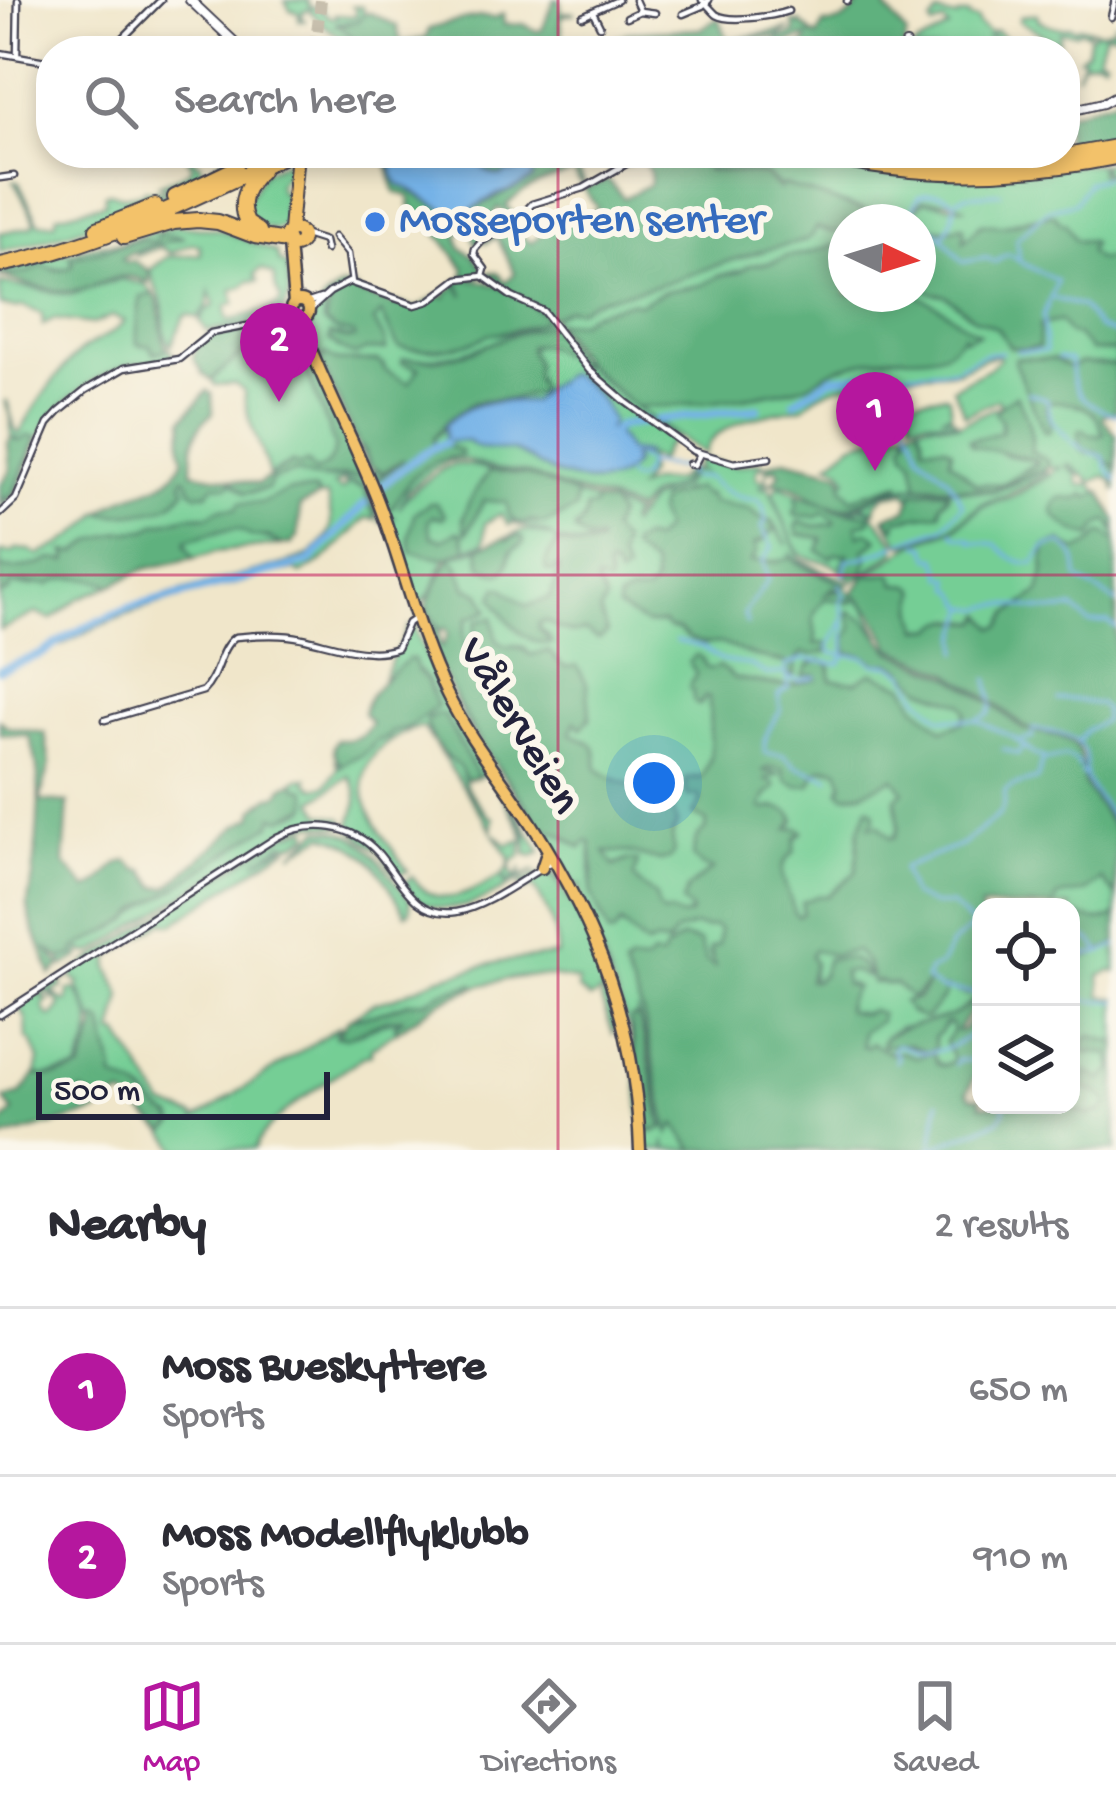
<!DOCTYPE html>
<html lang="en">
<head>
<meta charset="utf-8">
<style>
	body { margin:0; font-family:"Gochi Hand",sans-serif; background:#f2f2f3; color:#2b2b33 }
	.controls { position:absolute; right:36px; bottom:36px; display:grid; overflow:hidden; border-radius:24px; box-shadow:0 6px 18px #0003 }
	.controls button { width:108px; height:108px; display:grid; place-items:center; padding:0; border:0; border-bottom:3px solid #e1e1e2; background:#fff; color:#2b2b33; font:60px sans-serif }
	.compass { position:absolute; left:828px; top:204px; width:108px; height:108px; border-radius:50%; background:#fff; box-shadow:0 6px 18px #0003; rotate:94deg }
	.scale { position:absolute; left:36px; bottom:30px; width:294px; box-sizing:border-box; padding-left:12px; border:6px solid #22223b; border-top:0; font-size:33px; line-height:42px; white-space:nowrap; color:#22223b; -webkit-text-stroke:9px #fbf7ec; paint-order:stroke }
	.you { position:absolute; left:654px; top:783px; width:42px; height:42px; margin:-30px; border:9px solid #fff; border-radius:50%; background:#1a73e8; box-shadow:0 0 0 18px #1a73e833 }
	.badge { display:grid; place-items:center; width:78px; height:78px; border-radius:50%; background:#b5179e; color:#fff; font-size:39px; font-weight:700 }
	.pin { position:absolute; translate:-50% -99px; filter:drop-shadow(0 3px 6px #0008) }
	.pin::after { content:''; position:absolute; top:63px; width:42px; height:36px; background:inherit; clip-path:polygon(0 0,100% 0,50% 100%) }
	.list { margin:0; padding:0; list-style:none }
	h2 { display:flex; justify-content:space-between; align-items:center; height:156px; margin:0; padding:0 48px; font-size:51px }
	h2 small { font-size:39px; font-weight:400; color:#7c7c81 }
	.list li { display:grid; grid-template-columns:78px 1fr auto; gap:36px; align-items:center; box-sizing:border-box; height:168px; padding:0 48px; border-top:3px solid #e1e1e2 }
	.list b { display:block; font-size:45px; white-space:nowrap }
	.list p { margin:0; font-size:39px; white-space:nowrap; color:#7c7c81 }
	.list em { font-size:39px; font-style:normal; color:#7c7c81 }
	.icon { flex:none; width:66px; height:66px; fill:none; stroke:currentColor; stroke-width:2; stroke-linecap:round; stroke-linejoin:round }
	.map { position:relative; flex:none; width:1116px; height:1150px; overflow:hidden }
	.search { position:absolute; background:#fff; box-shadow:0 6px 18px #0003; left:36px; right:36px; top:36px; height:132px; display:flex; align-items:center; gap:30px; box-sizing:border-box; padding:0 42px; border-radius:48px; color:#7c7c81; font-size:45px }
	.sheet { height:492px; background:#fff }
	nav { display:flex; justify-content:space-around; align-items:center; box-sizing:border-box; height:168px; border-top:3px solid #e1e1e2; background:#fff; font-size:33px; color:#7c7c81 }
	nav a { display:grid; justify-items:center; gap:6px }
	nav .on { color:#b5179e }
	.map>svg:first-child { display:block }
	.green { fill:#74ce95; stroke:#4b7868; stroke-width:3; fill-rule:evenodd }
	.forest { fill:#5fb17e; stroke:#406a5c; stroke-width:3; fill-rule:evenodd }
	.water { fill:#74b2e7; stroke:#4b6a91; stroke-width:3 }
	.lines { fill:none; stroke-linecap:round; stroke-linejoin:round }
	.stream { stroke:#74b2e7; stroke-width:3 }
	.river { stroke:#74b2e7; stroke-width:8 }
	.trunk-tunnel { stroke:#c7bfad; stroke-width:12; stroke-dasharray:12 6; stroke-linecap:butt }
	.minor-casing { stroke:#413f50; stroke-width:9 }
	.tertiary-casing { stroke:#413f50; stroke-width:12 }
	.primary-casing { stroke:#413f50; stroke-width:15 }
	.trunk-casing { stroke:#413f50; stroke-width:16 }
	.motorway-casing { stroke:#413f50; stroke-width:18 }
	.minor { stroke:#fff; stroke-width:4.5 }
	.tertiary { stroke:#fff; stroke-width:8 }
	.primary { stroke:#f3c26a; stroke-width:10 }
	.trunk { stroke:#f3c26a; stroke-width:12 }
	.motorway { stroke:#f3c26a; stroke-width:14 }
	.grid { fill:none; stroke:#c2185b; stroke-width:3; stroke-opacity:0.55 }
	.shop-dot { fill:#3f7fe0; stroke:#fbf7ec; stroke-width:4.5 }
	.labels { text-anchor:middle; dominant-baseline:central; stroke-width:12; stroke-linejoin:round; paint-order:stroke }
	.shop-label { font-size:45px; fill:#366cbe; stroke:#fbf7ec; text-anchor:start }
	.street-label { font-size:45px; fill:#22223b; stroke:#fbf7ec }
</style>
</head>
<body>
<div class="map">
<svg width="1116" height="1150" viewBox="0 0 1116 1150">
	<rect width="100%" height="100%" fill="#fbf7ec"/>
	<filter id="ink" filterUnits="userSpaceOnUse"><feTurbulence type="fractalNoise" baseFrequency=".00833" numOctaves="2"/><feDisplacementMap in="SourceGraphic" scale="24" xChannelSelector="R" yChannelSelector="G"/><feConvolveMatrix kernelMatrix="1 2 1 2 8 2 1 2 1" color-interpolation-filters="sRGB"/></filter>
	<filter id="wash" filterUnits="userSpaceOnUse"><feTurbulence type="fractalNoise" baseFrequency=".004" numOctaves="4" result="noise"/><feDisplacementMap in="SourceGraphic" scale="48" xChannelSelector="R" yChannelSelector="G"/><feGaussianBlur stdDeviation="2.7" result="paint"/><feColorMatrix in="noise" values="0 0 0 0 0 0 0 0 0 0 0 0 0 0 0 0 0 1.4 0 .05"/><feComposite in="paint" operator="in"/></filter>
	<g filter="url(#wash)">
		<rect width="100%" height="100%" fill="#f0e6ca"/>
		<path class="green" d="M 307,0 L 310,7 L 322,8 L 322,12 L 331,18 L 336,17 L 335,15 L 356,16 L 356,9 L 353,6 L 362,6 L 364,13 L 358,21 L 338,23 L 357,43 L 360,45 L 365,41 L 372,51 C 346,44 327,30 309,10 L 303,12 L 302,17 L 305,20 L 299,20 L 299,13 L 290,10 L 285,1 Z
			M 938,14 L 957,18 L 958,15 L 969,15 L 969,18 L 978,19 L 979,25 L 989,33 L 997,31 L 1005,38 L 995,42 L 993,37 L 988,37 L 994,51 L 915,51 L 913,48 L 949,28 L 944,22 L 933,27 L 931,23 Z
			M 1037,14 L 1038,20 C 1046,23 1059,31 1071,26 L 1074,29 L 1079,26 L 1101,32 L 1115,27 L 1114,21 L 1116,34 L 1105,33 L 1098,56 L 1105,59 L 1103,62 L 1096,59 L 1082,62 L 1076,75 L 1083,58 L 1079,57 L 1087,51 L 1089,37 L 1096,32 L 1088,29 L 1088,34 L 1080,30 L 1076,33 L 1060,32 L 1059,43 L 1019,21 L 1021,16 Z
			M 185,153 L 193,155 L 191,157 L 201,165 L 201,171 L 205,171 L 205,174 L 224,165 L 210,167 L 230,153 L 256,153 C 168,195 96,229 0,252 L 0,233 L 33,226 L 35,221 L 14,181 L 19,183 L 39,223 L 55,223 L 57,215 L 105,203 L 105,194 L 109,192 L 123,196 L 143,193 L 144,190 L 168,192 L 180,187 L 173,183 L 164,188 L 158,185 L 190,171 L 192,166 Z
			M 704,153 L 710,153 L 719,164 L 725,161 L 733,164 L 727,153 L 749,153 L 768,168 L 772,161 L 759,157 L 759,153 L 797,153 L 878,171 L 1099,164 L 1100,174 L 1107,173 L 1103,170 L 1101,164 L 1116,161 L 1114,175 L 1116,177 L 1116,257 L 1098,260 L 1091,255 L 1089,250 L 1092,245 L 1090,241 L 1075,240 L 1055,215 L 1029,218 L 998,227 L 994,224 L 981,224 L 964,243 L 959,226 C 944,233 933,226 918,226 L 918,222 L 904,222 L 924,201 L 966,208 L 951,201 L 922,200 L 902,222 L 897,222 L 897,220 L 785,185 L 779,186 L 764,173 L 707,168 L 702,162 Z
			M 286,161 L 289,175 L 284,176 L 278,185 L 280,192 L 285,192 L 283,211 L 290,217 L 287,224 L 275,230 L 254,226 L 245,204 L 264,172 Z
			M 177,225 L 221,230 L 276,252 L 280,263 L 287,265 C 288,286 296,307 273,317 L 269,309 L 278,305 L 281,299 L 276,289 L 274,275 L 261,269 L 255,274 L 258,281 L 249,281 L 243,287 L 232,290 L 235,303 L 226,306 L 227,320 L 232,320 L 266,310 L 269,318 L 207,331 L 200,321 L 206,311 L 215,305 L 210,292 L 208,305 L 198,318 L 189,315 L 184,317 L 171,346 C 161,333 165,323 163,307 C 160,292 152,286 151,269 L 167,257 L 201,254 L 200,245 L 192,244 L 171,253 L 160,247 L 136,256 L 136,252 L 164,241 L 184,237 C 170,233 165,234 154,243 L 142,240 L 71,257 L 72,268 L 33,268 L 28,273 L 3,274 L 3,277 L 0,277 L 0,270 L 99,245 L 118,243 Z
			M 816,228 L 836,232 L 846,230 L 846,247 L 839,244 L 719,276 L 702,285 L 666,291 L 639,304 L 631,302 L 591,313 L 579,322 L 555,323 L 552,317 L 567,309 L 578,309 C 598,296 628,293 650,287 C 681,279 709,267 740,258 C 752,255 764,250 776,247 C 785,245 795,245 804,241 C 813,236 811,236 816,228 Z
			M 121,279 L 144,284 L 154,294 L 139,307 L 141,345 L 150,346 L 154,353 L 164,351 L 166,346 L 175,357 C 161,363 144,360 128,365 C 102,372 66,397 50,419 C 29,445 29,491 0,510 L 12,494 L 37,439 L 30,435 L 19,442 L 18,438 L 11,437 L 11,418 L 5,402 L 7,401 L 16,432 L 20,433 C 32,409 64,362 85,348 C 99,339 114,334 125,321 L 112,316 L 93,324 L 53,319 L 43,325 L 42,314 L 23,306 L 15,308 L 0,305 L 0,283 L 70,295 Z
			M 918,285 L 932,293 L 945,295 L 974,318 L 997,328 L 1016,349 L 1039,347 L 1040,325 L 1060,320 C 1069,335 1060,323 1073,333 C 1095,349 1085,353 1116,351 L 1116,365 L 1080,363 L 1071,368 L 1053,359 L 1016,358 L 1051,420 L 1046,407 L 1048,402 C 1063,400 1085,404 1096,416 C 1100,422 1101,429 1104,435 L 1088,434 L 1094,452 L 1116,468 L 1116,491 L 1113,481 L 1105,476 L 1092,482 L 1070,465 L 1067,466 L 1079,476 L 1077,477 L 1080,485 L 1088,485 L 1090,483 L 1101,494 L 1087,499 L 1084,494 L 1077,499 L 1060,498 L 1053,507 L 1055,516 C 1067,525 1077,535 1092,536 L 1098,526 L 1108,520 L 1116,533 L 1116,542 L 1107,534 L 1077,552 L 1061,541 L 1045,546 L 1044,573 L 1039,593 L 1009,614 L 1002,626 L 994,629 L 985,615 L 981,622 L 953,619 L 934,629 L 920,629 C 918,618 911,603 918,593 L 911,585 L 896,584 L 893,574 L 866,576 L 913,544 L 954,529 L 983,506 L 1010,498 L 1051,475 L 1055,469 L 1063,467 L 1049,467 L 1048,460 L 1031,451 L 1032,437 L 1029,430 L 1001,418 L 1001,432 L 991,436 L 971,439 L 1005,455 L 1038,461 L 1002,484 L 976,484 L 950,460 L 924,445 L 922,431 L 918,424 L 934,422 L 958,425 L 1000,405 L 998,399 L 965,415 L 953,388 L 989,368 L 1000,358 L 998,355 L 985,358 L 957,371 L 897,375 L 894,400 L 889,400 L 885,382 L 880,379 C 852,384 823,385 804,407 C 775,412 713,421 704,454 L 635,407 C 686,407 751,398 801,387 C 816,383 827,371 842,367 C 857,363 872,359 887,357 C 913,354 946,363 962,335 L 965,339 L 978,334 L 916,294 Z
			M 329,295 L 331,298 L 324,309 L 323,322 L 336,330 L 353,334 L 355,338 L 351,340 L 339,335 L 337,347 L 355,355 L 366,350 L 386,349 L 385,340 L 373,322 L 381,313 L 396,344 C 419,354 450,348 473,341 C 479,340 484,334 491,333 C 494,332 497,334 500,334 C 514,333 535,326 547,318 L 551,324 C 498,339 460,360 403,359 L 403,363 L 419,368 L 409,383 L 386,371 L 383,364 L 336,361 L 325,354 L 321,357 L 311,332 L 312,339 L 373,478 L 374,469 L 378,472 L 388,471 L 373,480 L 311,342 C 309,317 312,313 329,295 Z
			M 257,341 L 293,347 L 304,364 L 335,447 C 332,460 329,466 315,472 L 312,471 L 309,464 L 300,466 L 292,463 L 269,475 C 262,446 246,421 244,391 L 235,384 L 215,385 L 211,380 Z
			M 537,344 L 554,349 L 578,368 L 580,363 L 675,439 L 665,447 L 659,461 L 647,456 L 648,473 L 638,488 L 652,482 L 677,480 L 688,468 L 690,470 L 678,486 L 650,496 L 636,511 L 612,501 L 564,488 L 524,472 L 495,469 L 465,460 L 449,461 L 432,470 L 407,491 L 399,509 C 404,499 409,494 418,487 C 447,465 454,457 490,471 L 477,488 L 462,519 L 469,530 L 483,501 L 506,502 L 512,520 C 538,528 563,524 577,499 L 576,495 L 596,501 L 593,507 L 586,508 L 585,519 L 575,528 L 600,542 L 579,545 L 556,540 L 559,543 L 553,549 L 546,570 L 552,572 L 560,567 L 551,598 L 527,606 L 506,592 L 499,608 C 513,624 525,642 548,644 L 550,638 L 538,627 L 539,623 L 546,621 L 573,633 L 585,631 L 599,639 L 607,633 L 600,611 L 605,604 L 603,593 L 595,583 L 609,579 L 606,568 L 609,566 L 621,576 L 625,572 L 619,557 L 622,542 L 611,531 L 618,515 L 611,504 L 634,514 L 628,522 L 630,525 L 650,500 L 682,486 L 693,470 L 701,472 L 695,466 L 701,459 L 735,466 L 761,462 L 763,466 L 757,469 L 757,479 L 767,481 L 765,469 L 768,484 L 760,485 L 760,488 L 769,488 L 800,559 L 851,583 L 846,585 L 796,560 L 790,552 L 791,557 L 781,561 L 751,561 L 757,552 L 754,544 L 761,543 L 767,533 L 771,534 L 775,528 L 787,545 L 773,521 L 767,522 L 749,509 L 711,502 L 709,495 L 685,490 L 670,497 L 660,520 L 664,529 L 654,540 L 643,539 L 631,549 L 653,567 L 654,585 L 647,593 L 631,594 L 619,599 L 618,608 L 646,624 L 664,623 L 667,628 L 678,630 L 689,639 L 704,644 L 720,643 L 754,656 L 786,663 L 790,676 L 795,675 L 795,662 L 801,656 L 796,645 L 799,631 L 784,613 C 808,620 796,635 802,653 L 825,653 L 815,644 L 816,635 L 813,628 L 813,615 L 816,607 L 833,587 L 840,588 L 842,584 L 866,608 L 880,636 L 856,615 L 848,614 L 854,625 L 845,645 L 847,652 L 900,667 L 911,675 L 916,682 L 937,695 L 963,704 L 966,712 L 961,724 L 943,730 L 915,706 L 904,686 L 872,673 L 856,682 L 831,680 L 831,667 L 822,660 L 809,665 L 804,675 L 816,675 L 817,679 L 790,686 L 734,678 L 727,671 L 707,668 L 703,660 L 695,671 L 696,674 L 692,689 L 702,703 L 705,697 L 709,698 L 712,752 L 702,778 L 693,777 L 685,785 L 689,797 L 698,796 L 701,800 L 694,814 L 707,822 L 706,830 C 696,835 694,846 693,857 L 702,866 L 713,869 L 688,888 L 683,903 L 691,910 L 688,916 L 681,917 L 661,912 L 634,877 L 627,860 L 612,866 L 605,852 L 628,852 L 661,861 L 677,824 L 673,811 L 674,792 L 666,784 C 647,794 615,782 597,769 C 598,742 593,744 571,734 L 575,721 L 577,720 L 582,727 L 590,718 C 588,699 588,684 577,666 L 565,668 L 548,651 L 530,655 L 524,647 L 516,645 L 507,646 L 497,641 L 493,618 L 477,621 L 470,646 L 465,647 L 464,632 L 468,618 L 488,609 L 480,592 L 467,588 L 457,564 L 450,557 L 479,548 L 481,566 L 493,570 L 509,558 L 514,547 L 520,546 L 518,536 L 506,539 C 523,525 537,533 553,537 C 540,527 526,530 513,523 L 509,525 L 501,514 L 485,523 L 484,543 L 467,549 L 461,533 L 456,532 L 443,540 L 432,537 C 430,530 425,521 432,516 L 443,517 L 422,510 L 416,511 L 409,536 C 420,546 429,557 445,558 L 431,592 L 417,608 L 400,555 L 404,560 L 406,558 L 389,522 L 396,516 L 389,520 L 386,514 C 394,507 397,499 403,490 C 418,468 434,459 461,455 L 445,445 L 434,448 C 434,432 431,443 441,431 C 467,399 473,405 510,399 C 519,397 530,393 539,390 L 529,349 ZM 573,375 C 593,386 612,408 610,429 L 613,432 L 519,436 Z
			M 946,395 L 949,397 L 951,413 L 941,416 L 951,416 L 957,422 L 928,419 L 912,421 L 907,400 Z
			M 907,428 L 906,452 L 913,459 L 918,485 L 882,492 L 855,507 L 843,507 L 900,484 L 850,498 L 844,491 L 842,482 L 847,479 L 841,468 L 829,463 L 854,443 Z
			M 1047,470 L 1048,473 L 1007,495 L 983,503 L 951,528 L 906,544 L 901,544 L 884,517 L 888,515 L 887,519 L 896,526 L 896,520 L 941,511 L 941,504 L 949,496 L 946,491 L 914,492 L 910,497 L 904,492 L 886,495 L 876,504 L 875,511 L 861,505 L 883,494 L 916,487 L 994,492 Z
			M 296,472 C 319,484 341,477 365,477 L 366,485 L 344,481 L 334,485 L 341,490 L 346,488 L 345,483 L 364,488 L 367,496 L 368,486 L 382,523 L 371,504 L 372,498 L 367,497 L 375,519 L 366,518 L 324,560 L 301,574 L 295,570 C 273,572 252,580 231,585 C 172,599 115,614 62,645 L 60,639 C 137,593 225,585 308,556 C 334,534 334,528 327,496 L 319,497 L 317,492 L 289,491 L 262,503 L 236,509 L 220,508 L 208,516 L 202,515 L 156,524 L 148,530 L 121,532 L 94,540 L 76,553 L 65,552 L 68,556 L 67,561 L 49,560 C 41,566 10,571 0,568 L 0,552 L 12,553 L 18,549 L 31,550 L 38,555 C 62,545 84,532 100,512 C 114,517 156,512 170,504 C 176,501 179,494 185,490 L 182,481 L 184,477 C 200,483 219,488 235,483 L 251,493 L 267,489 L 271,480 Z
			M 779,485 L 802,496 L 796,499 L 798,506 L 794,511 L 818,517 L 823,512 L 834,519 L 834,524 L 816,526 L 799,522 L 796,527 L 799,535 L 822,538 L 818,551 L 849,555 L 844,562 L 843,573 L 862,573 L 868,559 L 864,550 L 871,546 L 858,535 L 857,524 L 864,521 L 857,512 C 847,512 835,513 828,505 L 845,510 L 862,508 L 870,510 L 896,543 L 896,551 L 855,580 C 844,577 841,570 831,564 C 823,560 810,561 802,555 C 794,548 776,503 774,492 Z
			M 238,529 C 253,537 267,536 280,545 L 215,552 L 194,558 L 186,544 L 190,537 Z
			M 61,577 L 91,578 L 112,585 L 79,598 L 51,620 L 36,613 L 0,630 L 0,595 L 9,591 L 9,585 L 31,586 Z
			M 422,609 L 420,614 L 499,767 L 543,828 L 560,834 L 581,848 L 587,840 L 591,842 L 591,893 L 609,934 L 613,934 L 620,924 L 646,946 L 656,942 L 667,944 L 676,931 L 694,926 L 705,928 L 714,926 L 720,930 L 718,945 L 709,952 L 715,967 L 706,961 L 698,942 C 672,932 679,946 661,957 C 651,963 639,963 628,964 L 624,968 L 643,1013 L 667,1129 L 669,1133 L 674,1124 L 694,1150 L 667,1150 L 665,1141 L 665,1150 L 642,1150 L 639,1094 L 630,1032 L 579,889 L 581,886 L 576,887 L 552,848 L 559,844 L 551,846 L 464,721 L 418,615 ZM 637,1009 L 648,1047 L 663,1128 L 653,1132 L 650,1130 L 633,1040 L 633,1017 L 638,1016 Z
			M 414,625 L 418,637 L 464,734 L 436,684 L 438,692 L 487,774 L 478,777 L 455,734 L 438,714 L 427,719 L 428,728 L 435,741 L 448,758 L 460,766 L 467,788 L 488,816 L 493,818 L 492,830 L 423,727 C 408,729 393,738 381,748 C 338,787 384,836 408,871 L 396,875 L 379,851 L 352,830 L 360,832 L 350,826 C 357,807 362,794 349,776 L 314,801 L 321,814 L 343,818 L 344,823 L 339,824 L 341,826 L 306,824 L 282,832 L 93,953 L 85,953 L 81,950 L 80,957 L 64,966 L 61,959 L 75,955 L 74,949 L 121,925 L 155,899 L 168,893 L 215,860 L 229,853 L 250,836 L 271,825 L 274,816 L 282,819 L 306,809 L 305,789 L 296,787 L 295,782 L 286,785 L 298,779 L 308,778 L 307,782 L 315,788 L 327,785 L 338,768 L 335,759 L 342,766 L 347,759 L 363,755 L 373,742 L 385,739 L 391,733 L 437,707 L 427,680 L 408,659 L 394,673 L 383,678 L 409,626 Z
			M 769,767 L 783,769 L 786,780 L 797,786 L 810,785 L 818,769 L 838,769 L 843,783 L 840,788 L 849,795 C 865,791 876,783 892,780 L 894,777 L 904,791 L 896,802 L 899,827 L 894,838 L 891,839 L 879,826 L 870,826 L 874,818 L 874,811 L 867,809 L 856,872 L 827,896 L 803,902 L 802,914 L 798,916 L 794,914 C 791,889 769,872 794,852 L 795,840 L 803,832 L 788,829 L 783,810 L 774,807 L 764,809 L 761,807 L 766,796 L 775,787 L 766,779 L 776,776 L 773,772 L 763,771 Z
			M 491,777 L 514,811 L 514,807 L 541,852 L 533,856 L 526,854 L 527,834 L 515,812 L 525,842 L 522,844 L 521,856 L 512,861 L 510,871 L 514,876 L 519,874 L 521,867 C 521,876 515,876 510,881 L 535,870 C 497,894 439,934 404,885 L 411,891 L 405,882 L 412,877 C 439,914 468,893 501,876 L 506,884 L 509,883 L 502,875 L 509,867 L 510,858 L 494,834 L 508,845 L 524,839 L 524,834 Z
			M 308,828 L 310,834 L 294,844 L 284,843 L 255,862 L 282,847 L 288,847 L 173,924 L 163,922 L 110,957 L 109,968 L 122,996 L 113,1033 L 119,1034 L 164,1105 L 194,1116 L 195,1120 L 338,1027 L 335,1036 C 356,1040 379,1021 402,1018 L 404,1020 L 395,1027 L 397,1031 L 371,1048 L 371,1054 L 364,1056 C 337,1075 263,1119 255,1149 L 178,1150 L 165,1132 L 175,1123 L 173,1117 C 156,1111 155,1101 142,1091 C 133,1086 122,1083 114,1078 C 113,1058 105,1043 103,1024 L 95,1021 L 95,1024 L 78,986 L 80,983 L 75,981 L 71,973 L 270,844 L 285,835 Z
			M 320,830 C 367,826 383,871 410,900 L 410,911 L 406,914 C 382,876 373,847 324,835 L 292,854 Z
			M 551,871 L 560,878 L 565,888 L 563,889 L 593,939 L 606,974 L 618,1023 L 613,1033 L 601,999 L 604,994 L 603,986 L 601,993 L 590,999 L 578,989 L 578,981 C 537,972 515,976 475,987 L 473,984 L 442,992 L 427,1001 L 409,1002 L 375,1014 L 350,1018 L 374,1003 L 396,997 L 438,978 L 499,962 L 558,955 C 557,930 547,907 533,886 L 524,890 L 519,885 L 538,875 L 551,875 L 563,887 L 553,873 L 542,874 Z
			M 1103,879 L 1116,896 L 1116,915 L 1113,918 L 1092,921 L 1071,914 L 1071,907 L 1053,907 L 1058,896 L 1085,892 Z
			M 1116,945 L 1116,972 L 1111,971 L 1100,976 L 1101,996 L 1116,998 L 1116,1043 L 1092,1036 L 1085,1053 L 1110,1054 L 1113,1069 L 1102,1080 L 1083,1070 L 1071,1071 L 1071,952 L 1088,957 Z
			M 816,949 L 833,955 L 856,951 L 865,959 L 872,982 L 896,984 L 915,996 L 930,981 L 919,998 L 903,1002 L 922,1018 L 927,1017 L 944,996 L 944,988 L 968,995 L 977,990 L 981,979 L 981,992 L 955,1017 L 929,1021 L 916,1027 L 900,1027 L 885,1037 L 883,1046 C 907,1040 916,1052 932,1050 L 935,1045 L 934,1036 L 949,1022 C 959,1031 948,1035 945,1042 L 953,1058 L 951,1063 C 939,1067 937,1063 930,1053 L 916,1057 L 862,1046 L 862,1032 L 867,1028 L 867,1013 L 847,1011 L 846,1005 L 851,984 L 845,984 L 843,971 L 855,971 L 863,976 L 867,974 L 861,964 L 827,959 L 822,975 L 811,983 L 814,963 L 810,955 Z
			M 66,976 L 68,978 L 60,982 L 63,987 L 42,996 L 48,1001 L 43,1006 L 48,1016 L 53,1016 L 61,1006 L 55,997 L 51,999 L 52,995 L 56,994 L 63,1001 L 68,1001 L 69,990 L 75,989 C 100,1023 91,1034 78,1070 L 41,1077 L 36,1074 L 39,1060 L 31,1041 L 27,1039 L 26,1019 L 19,1006 Z
			M 1081,1076 L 1086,1076 L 1085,1090 C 1094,1088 1104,1095 1108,1104 L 1102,1111 L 1089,1115 L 1061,1105 L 1071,1105 L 1071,1078 Z"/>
		<path class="forest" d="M 554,0 L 561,0 L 561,12 L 575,13 L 561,16 L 562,35 L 569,48 L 591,50 L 629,32 L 700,29 L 719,18 L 728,40 L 789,29 L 779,36 L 752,39 L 733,51 L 482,51 L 474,47 L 473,51 L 435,51 L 427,47 L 411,51 L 400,45 C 383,54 378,47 367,41 L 360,45 L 339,25 L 336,25 L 339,22 L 345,24 L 358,21 L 364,13 L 371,13 L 397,26 L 401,43 L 426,38 L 429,29 C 446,24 465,18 482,17 C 502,17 484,22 503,14 L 504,25 L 524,24 L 536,31 L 542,30 Z
			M 862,0 L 885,2 L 887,10 L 907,34 L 903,51 L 787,51 L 790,48 L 802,50 L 801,47 L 806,43 L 807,37 L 776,47 L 778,51 L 783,48 L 784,51 L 748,51 L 795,33 L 793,22 L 799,25 L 800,22 L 812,33 L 810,36 L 813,34 L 817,37 L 824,24 C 843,25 852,16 862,0 Z
			M 1116,98 L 1116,134 L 1091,149 L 1090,145 L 1065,147 L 1065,114 Z
			M 384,153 L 391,153 L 391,169 L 399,185 L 408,187 L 412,192 L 449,212 L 463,214 L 532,180 L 533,171 L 526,168 L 515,172 L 506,172 L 502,176 C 489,176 483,168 476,159 L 487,153 L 552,153 L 590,161 L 603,159 L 614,153 L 651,153 L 651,155 L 646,156 L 693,153 L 707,170 L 765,175 L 781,191 L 779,186 L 785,185 L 898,221 L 846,222 L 846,230 C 834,233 828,232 817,227 C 812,235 814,236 805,240 C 796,245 786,244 777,247 C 765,250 752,254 740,258 C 710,266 681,279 650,287 C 627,293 599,295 579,309 L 567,309 L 552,317 C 533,301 506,296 493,276 L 491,278 L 487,276 L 490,272 L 498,273 L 505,282 L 515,273 L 497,237 L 486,243 L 485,241 L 512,226 L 531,243 L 542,233 L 598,209 L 584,189 L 608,180 L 624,198 L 650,184 C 653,173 648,168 641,159 L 610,173 L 604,162 L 578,170 L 585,186 L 581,187 L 581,181 L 578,181 L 574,172 C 547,179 527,186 506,205 L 517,218 L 514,222 L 498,207 L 490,220 L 497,231 L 476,245 L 471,228 L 457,233 L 461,248 L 473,255 L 483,268 L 481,276 L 463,276 L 465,269 C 449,248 429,221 409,205 L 411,202 L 408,196 L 395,192 Z
			M 1053,214 L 1061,223 L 1065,223 L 1075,240 L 1092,243 L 1089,250 L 1091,255 L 1098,260 L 1116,257 L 1116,351 L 1091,351 L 1077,335 L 1069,334 L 1060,321 L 1040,325 L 1039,347 L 1025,349 L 1010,347 L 997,328 L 974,318 L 945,295 L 932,293 L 918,285 L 918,226 C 936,225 940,234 962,226 L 964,227 L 964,242 L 981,224 L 1005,226 Z
			M 158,234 L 185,237 C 164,244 140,246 122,258 L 125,262 L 134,261 L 149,270 L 149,283 C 118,267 106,285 76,291 C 61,294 17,283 2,276 L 26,273 L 43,265 L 57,270 L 71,268 L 73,262 L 70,258 L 142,240 L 155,242 Z
			M 834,245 L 838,245 L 846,252 L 846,294 L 916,294 C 922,298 928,301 934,304 C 950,312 959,324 979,333 L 964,339 L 963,335 C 944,364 915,354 888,357 C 873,359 857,363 842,367 C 827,371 816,383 801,387 C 751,398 686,407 635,407 L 584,363 L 555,323 L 579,322 L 591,313 L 631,302 L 639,304 L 666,291 L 702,285 L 719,276 L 740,272 L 750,265 L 771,263 L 788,256 L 806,254 Z
			M 465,279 C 494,279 525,298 547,318 C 530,329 510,330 492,334 C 486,335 481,339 475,341 C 451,349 423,352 398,347 L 381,313 L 374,322 L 385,340 L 386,350 L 366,350 L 355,355 L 345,352 L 329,340 L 330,334 L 347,339 L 355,338 L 354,334 L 336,330 L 325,323 C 325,311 332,304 333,292 L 341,287 L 354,287 L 361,294 L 394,305 L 396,303 L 417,308 L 437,296 L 446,297 L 446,290 L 451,291 L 455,282 L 464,296 L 458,281 Z
			M 154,294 C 165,310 157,329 166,346 L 164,351 L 154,353 L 150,346 L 137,344 C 136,337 139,302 141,297 Z
			M 292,320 L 297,323 L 365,477 C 358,478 352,476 345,476 C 326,478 315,482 296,472 L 271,480 L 267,489 L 245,493 L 232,482 L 228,486 L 214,485 L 208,493 L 198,494 L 191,490 L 187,479 L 184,477 L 182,481 L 185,490 C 180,495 176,501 171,504 C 155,513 116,517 100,512 C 108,508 117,501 126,497 C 150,488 171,486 183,460 C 183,452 180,450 181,442 C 181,433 185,429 183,419 L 207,391 L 212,394 L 213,413 C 192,429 192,446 192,472 L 258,484 L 292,463 L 300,466 L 306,462 L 315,472 C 329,466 332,460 335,446 L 304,364 L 293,347 L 257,341 L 211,380 L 204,375 L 193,358 C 196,350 197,346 203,341 C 218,328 272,321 292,320 Z
			M 551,324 L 580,363 L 579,368 C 564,358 549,341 530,346 L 529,349 L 536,364 L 535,375 L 540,391 L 514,399 L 484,400 L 473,403 L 448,420 L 434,437 L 433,446 L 445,445 L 461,451 L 461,456 C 434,459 418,468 403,490 C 397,499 395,507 386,514 L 374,482 L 393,469 L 404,459 L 383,472 L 371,466 L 363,448 L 359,446 L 320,361 L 325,354 L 336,361 L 379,361 L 386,371 L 409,383 L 419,368 L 402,363 L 403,359 L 441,359 L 472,351 L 506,337 Z
			M 1016,358 L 1053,359 L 1071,368 L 1079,363 L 1116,365 L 1116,412 L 1104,415 L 1103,418 L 1116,435 L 1116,468 L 1095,452 L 1088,454 L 1081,450 L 1079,431 L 1083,429 L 1088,434 L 1099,436 L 1104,434 C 1101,428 1100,421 1095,416 C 1085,404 1063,400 1048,402 L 1046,407 C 1049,416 1052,422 1049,432 L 1044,432 L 1014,362 Z
			M 1016,395 C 1026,411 1034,433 1031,451 L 1047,460 L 1049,467 L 992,490 L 918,485 L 913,460 L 906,453 L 904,443 L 909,435 L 907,428 L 918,424 L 924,436 L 924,445 L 947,446 L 952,450 L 950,460 L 976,484 L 1002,484 L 1037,464 L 1036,460 L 972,446 L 969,441 L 1001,432 L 1002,421 L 995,413 L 1001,405 Z
			M 30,435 L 37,438 L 12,494 L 0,502 L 0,485 L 10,470 L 8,443 L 11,437 L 20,441 Z
			M 785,459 L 839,472 L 844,481 L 842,482 L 844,491 L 847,491 L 851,498 L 900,483 L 900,486 C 886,489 853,506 845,507 C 819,509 795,479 771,483 L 780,474 L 776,467 L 770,471 L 766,465 Z
			M 490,471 L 528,475 L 576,495 L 576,509 L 544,524 L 530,521 L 522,524 L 510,518 L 506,502 L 484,501 L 466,534 C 456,512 478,488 490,471 Z
			M 697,488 L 703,495 L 709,495 L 711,502 L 749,509 L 757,517 L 772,522 L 775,528 L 771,534 L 767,534 L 765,540 L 754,544 L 757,552 L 751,561 L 777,562 L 791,557 L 798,564 L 842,584 L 840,588 L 833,587 L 826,594 L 839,591 L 854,601 L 848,604 L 845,601 L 825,599 C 804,622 819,620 815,644 L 826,643 L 828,651 L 813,655 L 801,653 L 795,662 L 795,675 L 787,675 L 786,663 L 754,656 L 720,643 L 704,644 L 689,639 L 678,630 L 667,628 L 664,623 L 646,624 L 618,608 L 619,599 L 629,594 L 647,593 L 655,582 L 653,567 L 631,549 L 631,544 L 644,539 L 653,541 L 664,529 L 657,512 L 660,500 Z
			M 288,491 L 315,491 L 319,497 L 300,506 L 298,536 L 292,544 L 280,545 L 269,537 L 252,537 L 238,529 L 218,531 L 187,540 L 186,544 L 194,558 L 145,569 L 112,585 C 93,578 66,573 49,585 C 43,583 16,583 10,585 L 9,591 L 0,595 L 0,568 C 14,571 40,567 52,559 L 67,561 L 68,556 L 65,552 L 76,553 L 94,540 L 120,532 L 147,530 L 156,524 L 189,516 L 208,516 L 220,508 L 236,509 L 240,503 L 262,503 Z
			M 932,491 L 949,492 L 941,504 L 940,513 L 896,520 L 896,527 L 890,526 L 888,515 L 907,510 L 912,493 Z
			M 1101,492 L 1116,520 L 1116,533 L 1108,520 L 1098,526 L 1092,536 C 1077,534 1062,525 1053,512 L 1055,503 L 1060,498 L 1077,499 L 1085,494 L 1088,498 Z
			M 802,496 L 828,505 L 835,510 L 871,515 L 870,521 L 857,525 L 859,535 L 868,531 L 878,539 L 864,550 L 868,559 L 862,574 L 843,573 L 842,565 L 848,554 L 835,554 L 831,558 L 818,551 L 822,538 L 798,534 L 796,527 L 799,522 L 816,526 L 834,524 L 835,521 L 823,512 L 818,517 L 795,515 L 794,511 L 798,506 L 796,499 Z
			M 596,501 L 611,504 L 618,515 L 611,531 L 622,542 L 619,558 L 626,572 L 618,577 L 614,568 L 609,566 L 606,568 L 609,583 L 607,585 L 597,580 L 596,583 L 606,601 L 600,611 L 607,633 L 599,639 L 585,631 L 573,633 L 557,628 L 545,621 L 539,623 L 538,628 L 552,643 C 525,646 505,619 493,597 L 498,587 L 503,588 L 527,606 L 550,598 L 560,570 L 558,566 L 552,572 L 546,570 C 543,559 552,551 559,543 L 579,547 L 599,544 L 599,540 L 586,539 L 575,531 L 585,519 L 586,508 L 593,507 Z
			M 430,503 L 436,503 L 445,515 L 443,518 L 433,516 C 425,521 430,529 432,537 L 442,540 L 456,532 L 461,533 L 467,549 L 445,558 L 411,552 L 409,536 L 414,514 Z
			M 1101,533 L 1107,534 L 1116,542 L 1116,827 L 1086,781 L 1084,753 L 1076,741 L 1058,733 L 1026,728 L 989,699 L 950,673 L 892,648 L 873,613 L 853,592 L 866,576 L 893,574 L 896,584 L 911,585 L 917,589 L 915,610 L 920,629 L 934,629 C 953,613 958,624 980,622 L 984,615 L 995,628 L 1002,626 L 1009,614 L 1039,593 L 1044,573 L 1045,546 L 1061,541 L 1077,551 L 1090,544 Z
			M 518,536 L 523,539 L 524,543 L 511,551 C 508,560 510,570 499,574 L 481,566 L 479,548 L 507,537 L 507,540 Z
			M 450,557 L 457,564 L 467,588 C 489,597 479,592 489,610 L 468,618 L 464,632 L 465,647 L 470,646 L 477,621 L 493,617 L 497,641 C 510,652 514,640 530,655 L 548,651 L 564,667 L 577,666 L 587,684 L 590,718 L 581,728 L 575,721 L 571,734 C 592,745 598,741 597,769 C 618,784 650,793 671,784 L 673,811 L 677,824 L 672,834 L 674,850 L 671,858 L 661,861 L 628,852 L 605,852 L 614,867 L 627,860 L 638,861 L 634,877 L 640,885 L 655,895 L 659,909 L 664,914 L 670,912 L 681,917 L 690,915 L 691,910 L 682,903 L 688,888 L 713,869 L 702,866 L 693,857 C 694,846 696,835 706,829 L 707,822 L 693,814 L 701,800 L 698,796 L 689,797 L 686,793 L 686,778 L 702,778 L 711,757 L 709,698 L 705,697 L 699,705 L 696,704 L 693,699 L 693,691 L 689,688 L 696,674 L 689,662 L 696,655 L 700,656 L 707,668 L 713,669 L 719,666 L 734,678 L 775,685 L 790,686 L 817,679 L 816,675 L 803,676 L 809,665 L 821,660 L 830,665 L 831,680 L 856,682 L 872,673 L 905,686 L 916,706 L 943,730 L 963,722 L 966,712 L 962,704 L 923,689 L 900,667 L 890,663 L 879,664 L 861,655 L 847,652 L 846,638 C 860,624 846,620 849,611 L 866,620 L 891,651 L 955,679 L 989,702 L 1023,729 L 1058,736 L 1074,744 L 1080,754 L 1084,784 L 1116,832 L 1116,896 L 1102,880 L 1085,892 L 1058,896 L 1053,907 L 981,907 L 981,979 L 978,988 L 968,995 L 944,988 L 945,995 L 927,1017 L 922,1018 L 910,1012 L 903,1002 L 919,998 L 930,981 L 915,996 L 910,997 L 896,984 L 884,984 L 880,981 L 874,983 L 867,963 L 856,951 L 833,955 L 813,950 L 810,955 L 814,963 L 809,980 L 815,981 L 822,975 L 827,959 C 847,959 855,954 867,974 L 867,977 L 855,971 L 843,972 L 845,984 L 856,987 C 850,993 845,1003 847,1011 L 862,1014 L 872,1010 L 881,1014 L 880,1021 L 862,1032 L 862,1046 L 867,1047 L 871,1043 L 891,1054 L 902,1052 L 916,1057 L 930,1053 L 934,1055 L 937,1064 L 943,1066 L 951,1063 L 953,1058 L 945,1042 C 948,1035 958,1031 949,1022 L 945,1023 L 940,1032 L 934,1036 L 935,1048 L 928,1052 L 909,1044 L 883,1046 L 882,1041 C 913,1013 952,1032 981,992 L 981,1008 L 974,1007 L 957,1031 L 963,1030 L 973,1017 L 981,1017 L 981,1063 L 967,1092 L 971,1097 L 981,1098 L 981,1105 L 1061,1105 L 1089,1115 L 1102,1111 L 1107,1104 C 1103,1092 1092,1091 1082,1089 L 1086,1077 L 1071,1078 L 1071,1071 L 1083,1070 L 1102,1080 L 1113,1069 L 1110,1054 L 1083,1052 L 1084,1039 L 1092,1036 L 1116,1043 L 1116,1150 L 694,1150 L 675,1124 L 669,1134 L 643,1013 L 624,968 L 630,962 L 645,963 L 652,956 L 661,958 L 666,949 L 683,938 L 699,942 L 706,961 L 715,967 L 710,948 L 718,945 L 720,930 L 714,926 L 705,928 L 694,926 L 676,932 L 667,944 L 656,942 L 646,946 L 621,924 L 613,934 L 609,934 L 591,893 L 593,869 L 591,842 L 587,840 L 581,848 L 561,834 L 543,828 L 482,746 L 441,671 L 420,614 L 426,606 L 428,617 L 439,632 L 440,647 L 442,647 L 448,634 L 445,628 L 441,631 L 431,616 L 427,603 ZM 769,767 L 783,769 L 786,780 L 797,786 L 811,785 C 814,769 823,764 838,769 L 843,783 L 840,791 L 844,795 L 861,793 L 894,778 L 904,791 L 896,798 L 899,827 L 895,837 L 891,838 L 879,825 L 870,826 L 875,819 L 874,811 L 869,807 L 859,829 L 856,872 L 827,896 L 818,896 L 802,902 L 802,914 L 798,916 L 794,913 C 791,888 769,872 794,852 L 796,837 L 803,832 L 800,828 L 788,829 L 795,821 C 791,808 776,807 764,809 L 761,807 L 766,796 L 775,788 L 775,784 L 766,780 L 779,774 L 763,771 Z
			M 408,659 L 413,659 L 417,670 L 427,680 L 437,707 C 423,716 408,731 391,732 L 388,737 C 370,741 375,748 362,755 C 353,760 348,758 341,766 C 336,756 329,750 337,740 C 351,741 366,737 371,723 L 363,713 C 368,689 391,675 408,659 Z
			M 438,714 L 444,715 L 478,777 L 465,780 C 459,763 459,768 447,757 C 437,749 430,733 426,721 Z
			M 0,720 L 8,727 L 45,733 L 50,764 L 40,801 L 68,803 L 64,863 L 87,889 C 105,884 110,863 128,861 L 138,870 L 144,870 L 157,887 L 168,887 L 238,825 L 253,817 L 255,809 L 269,797 L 279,794 L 283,787 L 294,782 L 296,787 L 305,789 L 308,794 L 308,806 L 282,819 L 274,816 L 271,825 C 235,845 203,872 168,893 C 154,901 139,906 130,920 L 75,949 L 75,955 L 61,959 L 45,947 L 61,966 L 51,975 C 46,957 27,920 28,904 C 28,895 32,886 33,876 C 37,836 45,774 29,736 L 0,734 Z
			M 1071,914 C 1087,917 1102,926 1116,915 L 1116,945 L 1088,957 L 1071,952 Z
			M 473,984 L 475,987 L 440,1002 L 397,1031 L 395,1024 L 404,1018 L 387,1020 L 345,1038 L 339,1036 L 340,1030 L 350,1018 L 375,1014 L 409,1002 L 427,1001 L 442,992 Z
			M 638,1016 L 647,1049 L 662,1129 L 650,1131 C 643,1093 635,1056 631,1018 Z
			M 98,1019 L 103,1024 C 105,1043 114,1058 114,1078 C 123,1084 133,1085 141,1092 C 154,1101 156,1111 172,1117 L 174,1124 L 165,1132 L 126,1098 L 122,1096 L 102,1104 L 82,1091 L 81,1093 L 96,1105 L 99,1112 L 0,1139 L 0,1125 L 14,1112 L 4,1099 L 21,1094 L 36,1074 C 47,1079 69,1074 81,1069 L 95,1030 L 95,1021 Z"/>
		<path class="water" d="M 391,153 L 487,153 L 476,159 C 483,168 489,175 501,176 L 506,172 L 515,172 L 526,168 L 532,171 L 533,178 C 523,186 512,189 499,194 C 468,207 468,225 431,202 C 420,196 411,187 399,185 C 390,174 394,165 391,153 Z
			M 568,373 C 590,384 602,399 612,421 L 609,429 L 615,431 L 628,451 L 645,453 L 644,456 L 631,457 L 634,463 C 615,496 565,480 538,465 C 530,460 522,453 513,451 C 495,449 483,453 467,441 L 445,442 L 445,425 C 475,396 495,403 533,401 L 539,393 Z"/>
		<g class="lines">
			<path class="stream" d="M 957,199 L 967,195 L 1001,193
				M 899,222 L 913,208 L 919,196 C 932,191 945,192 955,202
				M 906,222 L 914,220 L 937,231 L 963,262 L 987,258 L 995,262 L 1008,254 L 1018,259
				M 943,237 L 952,220 L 955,206
				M 1053,298 L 1082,307 L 1098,328 L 1116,334
				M 1017,351 L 1046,351 L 1043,317 L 1057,281 L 1020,262 L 1016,239 L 1049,209 L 1075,203 L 1088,182 L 1113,175
				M 1058,358 L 1070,360 C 1072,367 1071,374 1073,381 C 1078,400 1099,409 1116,415
				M 895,373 L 953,369 L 983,354 L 1002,352
				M 877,374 L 887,376 L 892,399
				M 1028,393 L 1047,399 L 1051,419 L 1070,440 L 1086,451 L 1104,457 L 1108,469 L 1116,479
				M 895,404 L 907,423
				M 637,457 L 646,463 L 687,469 L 688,475
				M 626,474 L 629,479 L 636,480 L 641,477 L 647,465
				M 691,478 L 707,477 C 719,489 740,501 757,499 L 763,506 L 766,520 L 762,528 L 772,547 L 763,561 L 768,580 L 744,614 L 747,624
				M 952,531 L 957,536 L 971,539 L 971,542 L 996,544 C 1007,556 1018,564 1034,563 L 1045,547 L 1060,543 C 1076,550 1077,563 1078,579 L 1116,602
				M 901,542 L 943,527 L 963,505 L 948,478 L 920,454 L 914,435 L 908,426
				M 918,544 L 926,546 L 931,558 L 937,557 L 944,578 L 951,578 L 952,588 C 961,592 961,602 968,607 L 959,636 L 959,652
				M 844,575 L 847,560 L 865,557 L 896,545
				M 840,585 L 845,596 L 841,603 L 844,614 L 845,655
				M 968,607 L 982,609 C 1011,596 1042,618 1073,608 L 1089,623 L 1108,622 L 1116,628
				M 844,620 L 829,646 L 831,653 L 864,657 L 875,664 L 891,665 L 905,673 L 919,698 L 941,718 L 976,720 L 1014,738 L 1035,755 L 1043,757 L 1045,760 L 1066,756 L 1077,762 L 1083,775
				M 676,641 L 702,647 L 723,661 L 750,665 L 767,674 L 785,673
				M 789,678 L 800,681 L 816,677
				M 988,679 L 992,700
				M 1058,700 C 1076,697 1083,703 1099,704 L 1105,710 L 1104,721 L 1087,730 L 1078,741
				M 978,719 L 989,714 L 992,705
				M 1033,729 C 1054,732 1083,732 1086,760 C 1086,761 1085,776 1086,778 C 1089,790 1110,811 1116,826
				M 1022,740 L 1033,738 L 1033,734
				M 1003,749 L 1018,754 L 1024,747
				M 830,778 L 796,766 L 783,755 L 765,753 C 762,738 772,722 781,711 L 778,695 L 789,687 L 785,666 L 804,659 L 839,664 L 845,656
				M 971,929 L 975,937 L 981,939
				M 1071,932 L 1091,940 L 1099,950
				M 1071,970 L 1075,969 L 1082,956 L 1103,952 L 1116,946
				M 981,994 L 940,989 L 926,980 L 929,971 L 940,966 L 951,945 L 973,926 L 951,905 L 933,905 L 912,895 L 902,868 L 962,845 L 1000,814 L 1004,805 L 1005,791 L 1013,786 L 1037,779 L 1043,759
				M 1071,1011 L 1073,1004 L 1081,998 L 1090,1001 L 1116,1001
				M 896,1062 L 898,1057 L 893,1051 L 896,1045 C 903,1046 909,1049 916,1051 C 939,1057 966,1040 981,1027
				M 955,1065 L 958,1060 L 981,1061
				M 928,1150 L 998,1121 L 1005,1111 L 1004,1105
				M 934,1150 L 932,1146 L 939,1101"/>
			<path class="river" d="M 795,401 L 832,378 L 877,374
				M 657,420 L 758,408
				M 614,430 L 619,426 L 644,422
				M 380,487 C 401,471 420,451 445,443
				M 61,641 L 87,626 L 129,608 L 309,562 L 365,504
				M 0,670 L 42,654 L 58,643"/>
		</g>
	</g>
	<g filter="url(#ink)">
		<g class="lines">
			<path class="trunk-tunnel" d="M 315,48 L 321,0"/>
			<g class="minor-casing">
				<path id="minor" d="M 635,0 L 640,11 L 655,13
					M 702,0 C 705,2 714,13 717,15 C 731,23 774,16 788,11
					M 847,1 L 848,0
					M 593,12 L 600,26
					M 683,14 L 702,6 L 709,0
					M 582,16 L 618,0
					M 627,17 L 640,11
					M 1111,17 L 1115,0
					M 110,51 L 161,0
					M 0,53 L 51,62
					M 17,55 L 18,0
					M 0,178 L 14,176
					M 302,234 L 324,241 L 326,250
					M 334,237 L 348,254 L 352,283
					M 483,276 L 512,297 L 543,311 L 589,370 L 626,402 L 693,451 L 734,463 L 769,458
					M 306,303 L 321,298
					M 309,311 L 330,292 L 349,282 L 415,305 L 429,301 L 458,279 L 483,276 L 485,269 L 474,254 L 475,249 L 482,241 L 513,224 L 532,204 L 584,188 L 633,160 L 690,153
					M 689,464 L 694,465 L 700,454
					M 0,514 L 16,499 L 48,424 L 59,412 L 86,390 L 124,368 L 179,359 L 211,333 L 294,317
					M 105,720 L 203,691 C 219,676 218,649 235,637 C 255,635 282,633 302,638 C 331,644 368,659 397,648 L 408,623 L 414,619
					M 0,1015 L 277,837 C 311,819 353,824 379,854 C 401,880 414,918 456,912 C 488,907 526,876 554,861"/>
			</g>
			<g class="tertiary-casing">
				<path id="tertiary" d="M 190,0 L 244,51
					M 905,51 L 906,45
					M 1065,112 L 1103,103 L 1116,96"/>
			</g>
			<g class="primary-casing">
				<path id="primary" d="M 289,244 L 294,304
					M291 310a9 9 0 1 1 18 0a9 9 0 1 1-18 0Z
					M 299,319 C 322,383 355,441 379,504 C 403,567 417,633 447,694 C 470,741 504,781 532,824 C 599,929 636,1025 640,1150
					M 542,868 L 548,850"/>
			</g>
			<g class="trunk-casing">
				<path id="trunk" d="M 315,51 L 315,48
					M286 238a8 8 0 1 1 16 0a8 8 0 1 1-16 0Z
					M 290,230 L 297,153"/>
			</g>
			<g class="motorway-casing">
				<path id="motorway" d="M 810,153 C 913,179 1013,178 1116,157
					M 961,165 L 1044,160 L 1116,147
					M 175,197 L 236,168
					M 97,229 L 155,206
					M 259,231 L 247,223 C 237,203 246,185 261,171
					M 124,237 L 174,222 L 198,220 L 218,222 L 255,236 L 287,241
					M 0,265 C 104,245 195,197 290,153"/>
			</g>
			<use href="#minor" class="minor"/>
			<use href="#tertiary" class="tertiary"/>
			<use href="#primary" class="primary"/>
			<use href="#trunk" class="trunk"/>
			<use href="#motorway" class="motorway"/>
		</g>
	</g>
	<path class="grid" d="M 558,0 L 558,51M 558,153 L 558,1150M 0,575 L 1116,575"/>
	<circle class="shop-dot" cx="375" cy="222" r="12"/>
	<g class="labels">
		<g class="shop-label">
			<text x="399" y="222">Mosseporten senter</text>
		</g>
		<g class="street-label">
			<text transform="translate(517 727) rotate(59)">Vålerveien</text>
		</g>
	</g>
</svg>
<div class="controls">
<button><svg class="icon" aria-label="locate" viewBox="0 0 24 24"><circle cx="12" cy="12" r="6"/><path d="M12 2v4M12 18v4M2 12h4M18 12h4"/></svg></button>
<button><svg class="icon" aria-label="layers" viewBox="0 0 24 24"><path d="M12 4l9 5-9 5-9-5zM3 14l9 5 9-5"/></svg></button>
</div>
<svg class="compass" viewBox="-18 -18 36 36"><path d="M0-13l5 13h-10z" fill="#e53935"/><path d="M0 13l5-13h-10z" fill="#7c7c81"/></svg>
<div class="scale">500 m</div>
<div class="you"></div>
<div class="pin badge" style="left:875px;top:471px">1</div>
<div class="pin badge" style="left:279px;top:402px">2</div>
<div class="search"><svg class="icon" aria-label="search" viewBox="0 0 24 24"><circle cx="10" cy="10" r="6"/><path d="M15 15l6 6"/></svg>Search here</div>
</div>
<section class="sheet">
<h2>Nearby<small>2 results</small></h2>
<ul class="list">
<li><span class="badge">1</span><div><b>Moss Bueskyttere</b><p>Sports</p></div><em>650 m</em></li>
<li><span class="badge">2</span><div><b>Moss Modellflyklubb</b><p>Sports</p></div><em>910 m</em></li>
</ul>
</section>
<nav>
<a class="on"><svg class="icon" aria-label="map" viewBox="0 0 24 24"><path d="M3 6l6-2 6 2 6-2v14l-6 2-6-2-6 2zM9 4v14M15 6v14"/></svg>Map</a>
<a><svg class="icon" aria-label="directions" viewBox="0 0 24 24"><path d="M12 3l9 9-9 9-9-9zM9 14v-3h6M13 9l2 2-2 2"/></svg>Directions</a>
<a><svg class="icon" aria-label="saved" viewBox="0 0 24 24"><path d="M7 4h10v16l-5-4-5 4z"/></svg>Saved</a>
</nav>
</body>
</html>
